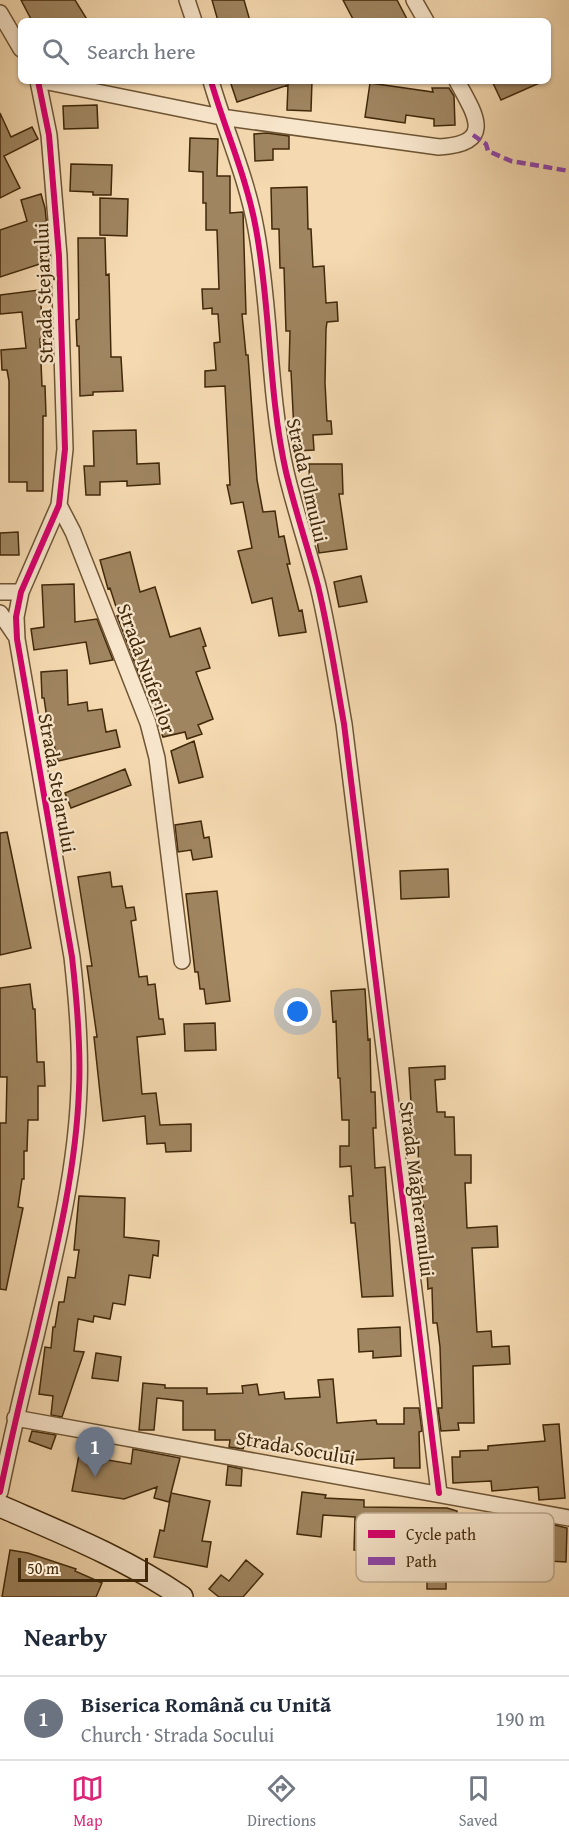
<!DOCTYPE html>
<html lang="en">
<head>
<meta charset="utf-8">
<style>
	body { margin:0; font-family:"Gentium Book Plus",serif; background:#f2f2f3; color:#1f2937 }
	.scale { position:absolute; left:18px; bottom:15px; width:130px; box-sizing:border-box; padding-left:6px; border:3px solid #41290a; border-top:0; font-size:16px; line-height:21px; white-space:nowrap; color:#41290a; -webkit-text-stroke:4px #f8e6cc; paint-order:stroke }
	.you { position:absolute; left:298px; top:1012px; width:21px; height:21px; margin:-15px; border:4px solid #fff; border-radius:50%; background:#1a73e8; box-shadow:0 0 0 9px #1a73e833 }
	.badge { display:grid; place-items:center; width:39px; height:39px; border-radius:50%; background:#db2777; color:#fff; font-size:20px; font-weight:700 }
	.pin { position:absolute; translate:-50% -50px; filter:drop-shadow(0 2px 3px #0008) }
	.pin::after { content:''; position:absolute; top:32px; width:21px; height:18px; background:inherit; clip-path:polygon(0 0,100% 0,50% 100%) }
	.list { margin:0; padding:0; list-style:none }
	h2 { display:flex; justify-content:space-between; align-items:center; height:78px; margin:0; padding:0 24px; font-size:26px }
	h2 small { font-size:20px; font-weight:400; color:#747a83 }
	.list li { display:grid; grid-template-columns:39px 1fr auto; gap:18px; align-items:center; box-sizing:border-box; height:84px; padding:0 24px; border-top:2px solid #e0e1e3 }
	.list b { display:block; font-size:22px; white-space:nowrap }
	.list p { margin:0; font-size:20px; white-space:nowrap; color:#747a83 }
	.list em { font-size:20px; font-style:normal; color:#747a83 }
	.icon { flex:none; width:33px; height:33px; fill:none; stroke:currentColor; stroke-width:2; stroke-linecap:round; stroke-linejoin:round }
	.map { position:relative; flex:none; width:569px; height:1597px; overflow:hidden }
	.search { position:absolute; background:#fff; box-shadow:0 2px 4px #0004; left:18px; right:18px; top:18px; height:66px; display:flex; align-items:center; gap:15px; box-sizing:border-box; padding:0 21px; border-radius:9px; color:#747a83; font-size:22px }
	.sheet { height:162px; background:#fff }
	nav { display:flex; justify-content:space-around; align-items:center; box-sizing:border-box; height:84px; border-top:2px solid #e0e1e3; background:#fff; font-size:16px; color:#747a83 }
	nav a { display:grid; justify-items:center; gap:3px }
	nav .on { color:#db2777 }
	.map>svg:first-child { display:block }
	.building { fill:#9f8560; stroke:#41290a; stroke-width:1.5 }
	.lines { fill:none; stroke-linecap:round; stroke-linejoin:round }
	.minor-casing { stroke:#6e5534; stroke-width:18 }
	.secondary-casing { stroke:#41290a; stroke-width:24 }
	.minor { stroke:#f8e6cc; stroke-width:15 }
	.secondary { stroke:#f8e6cc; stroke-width:21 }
	.quiet { stroke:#8e44ad; stroke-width:4.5; stroke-dasharray:9 4.5; stroke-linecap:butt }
	.cycleway-casing { stroke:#f8e6cc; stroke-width:10 }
	.cycleway { stroke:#d6006c; stroke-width:6 }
	.labels { text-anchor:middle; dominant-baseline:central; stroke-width:4.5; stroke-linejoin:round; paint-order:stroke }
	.street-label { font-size:20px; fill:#41290a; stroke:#f8e6cc }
	.key { fill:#f8e6cc; stroke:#c1ad92; stroke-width:1.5 }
	.key-label { font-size:16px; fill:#41290a }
</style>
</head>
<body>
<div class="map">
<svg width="569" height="1597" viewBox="0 0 569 1597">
	<rect width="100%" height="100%" fill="#f5d9b0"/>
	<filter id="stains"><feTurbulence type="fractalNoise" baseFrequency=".00333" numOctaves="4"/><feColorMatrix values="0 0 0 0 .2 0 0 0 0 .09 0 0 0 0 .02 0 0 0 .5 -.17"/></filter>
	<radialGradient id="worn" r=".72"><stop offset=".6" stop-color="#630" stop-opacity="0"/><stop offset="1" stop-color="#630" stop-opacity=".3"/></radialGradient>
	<path class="building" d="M 21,0 L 75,0 L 88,21 L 32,21 Z
		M 212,0 L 244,0 L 250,21 L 218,21 Z
		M 343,0 L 397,0 L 408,21 L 354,21 Z
		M 230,81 L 312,81 L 311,111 L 287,110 L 288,85 L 237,102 Z
		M 492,81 L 544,81 L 501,100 Z
		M 370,83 L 433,92 L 432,88 L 449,88 L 454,96 L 455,125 L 434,126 L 434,119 L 406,115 L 405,123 L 365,117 Z
		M 97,105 L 98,128 L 64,129 L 63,106 Z
		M 0,113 L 11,137 L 32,127 L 38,139 L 4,156 L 20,188 L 0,198 Z
		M 267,133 L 289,136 L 289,149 L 273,149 L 273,160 L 255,161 L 254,134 Z
		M 190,138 L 218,139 L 217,176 L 230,176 L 230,213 L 243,212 L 246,314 L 242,314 L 246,355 L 248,355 L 257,480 L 263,512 L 275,511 L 279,537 L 284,536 L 290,564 L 287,564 L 299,611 L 302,610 L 306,632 L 279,636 L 272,598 L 252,603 L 238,551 L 252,548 L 243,502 L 231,504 L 227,485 L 230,485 L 225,386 L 205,387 L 205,371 L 216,370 L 214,343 L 220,342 L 218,314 L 212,314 L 212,308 L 203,309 L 202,289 L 219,289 L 217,230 L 206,230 L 206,203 L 203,203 L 203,172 L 189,171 Z
		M 71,164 L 112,165 L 111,195 L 93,195 L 93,192 L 70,191 Z
		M 307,187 L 308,229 L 311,229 L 313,267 L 324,266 L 326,303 L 337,302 L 338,321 L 327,322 L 326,329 L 325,383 L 327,421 L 331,421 L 332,434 L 313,435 L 314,450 L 295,451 L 291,371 L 289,371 L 290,331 L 286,331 L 284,268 L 280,268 L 279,229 L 272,229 L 271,188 Z
		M 41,194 L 45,208 L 47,228 L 39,230 L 49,261 L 0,277 L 0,230 L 27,221 L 21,200 Z
		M 100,198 L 128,199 L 127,236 L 100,235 Z
		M 78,238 L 105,238 L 106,275 L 109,274 L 111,357 L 121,357 L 123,391 L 93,392 L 93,395 L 80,396 L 79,346 L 77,346 L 76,320 L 79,319 Z
		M 39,290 L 45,339 L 40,339 L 42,386 L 45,386 L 46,416 L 43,416 L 43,491 L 27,491 L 27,482 L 9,482 L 9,381 L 7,370 L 2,370 L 1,350 L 26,348 L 22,312 L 0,314 L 0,295 Z
		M 136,430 L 137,464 L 159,463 L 160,484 L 127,486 L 127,481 L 100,482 L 100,495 L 86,495 L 84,466 L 94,466 L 93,431 Z
		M 309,464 L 342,464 L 343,494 L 339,494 L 347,549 L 319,553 L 310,500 Z
		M 18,532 L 19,555 L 0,555 L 0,533 Z
		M 130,552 L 140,592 L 155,587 L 170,637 L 200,628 L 206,646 L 203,647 L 210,668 L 196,672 L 213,719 L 198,725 L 202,734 L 187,739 L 185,732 L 163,737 L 117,616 L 119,616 L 110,588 L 108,589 L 100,560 Z
		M 361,576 L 367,602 L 339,607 L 334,582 Z
		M 74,584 L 75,622 L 97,619 L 113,660 L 90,664 L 86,642 L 34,650 L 31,629 L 44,627 L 42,585 Z
		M 67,670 L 68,705 L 87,702 L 88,711 L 102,709 L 106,732 L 116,730 L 120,747 L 58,761 L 51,732 L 49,733 L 44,698 L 42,698 L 41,672 Z
		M 194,741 L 203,777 L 179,783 L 171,751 Z
		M 125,769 L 131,785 L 71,808 L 65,793 Z
		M 201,821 L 204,838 L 209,837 L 212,857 L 193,860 L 191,850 L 178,852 L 175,825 Z
		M 7,832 L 31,948 L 0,955 L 0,833 Z
		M 448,869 L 449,897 L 401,899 L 400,871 Z
		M 110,872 L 112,887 L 122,886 L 126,908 L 134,907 L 136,920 L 131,921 L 139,977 L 147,976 L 148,985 L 155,984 L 159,1019 L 163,1019 L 165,1034 L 137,1037 L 142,1094 L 156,1093 L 160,1125 L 191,1124 L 191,1151 L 166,1152 L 165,1143 L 147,1144 L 145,1116 L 103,1121 L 94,1037 L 97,1037 L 87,966 L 92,966 L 78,877 Z
		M 217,891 L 230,1001 L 206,1004 L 204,989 L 200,989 L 198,972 L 195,972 L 186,894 Z
		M 30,984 L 33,1009 L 35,1009 L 37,1062 L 44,1062 L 45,1086 L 38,1086 L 38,1120 L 28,1120 L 27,1151 L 24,1151 L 24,1179 L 22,1179 L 18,1207 L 23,1208 L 6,1290 L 0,1289 L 0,1123 L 6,1123 L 7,1077 L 0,1077 L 0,988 Z
		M 365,989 L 368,1040 L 370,1039 L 371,1092 L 375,1092 L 376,1128 L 373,1128 L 375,1168 L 385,1167 L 393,1296 L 362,1297 L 355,1223 L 351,1223 L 349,1196 L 353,1196 L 351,1166 L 340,1167 L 340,1146 L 349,1146 L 349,1120 L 342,1120 L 340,1078 L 338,1078 L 336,1021 L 333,1022 L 331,991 Z
		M 215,1023 L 216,1050 L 185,1051 L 184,1024 Z
		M 445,1066 L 445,1079 L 435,1080 L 437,1112 L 445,1112 L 445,1117 L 454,1117 L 455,1155 L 471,1155 L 471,1183 L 465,1183 L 467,1228 L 497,1226 L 498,1247 L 472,1248 L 477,1332 L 491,1331 L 492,1347 L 509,1346 L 510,1364 L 473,1366 L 474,1423 L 458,1423 L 459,1430 L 441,1431 L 438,1408 L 442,1408 L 440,1347 L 437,1323 L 433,1323 L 432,1288 L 428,1289 L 422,1184 L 419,1184 L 418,1139 L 413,1139 L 409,1068 Z
		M 79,1196 L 125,1198 L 124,1237 L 159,1241 L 158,1256 L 153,1255 L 150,1278 L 129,1275 L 125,1305 L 113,1303 L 110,1319 L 94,1316 L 93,1322 L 78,1319 L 74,1351 L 84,1352 L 62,1417 L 51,1415 L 53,1396 L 39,1394 L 45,1347 L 51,1348 L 53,1327 L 55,1327 L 59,1302 L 64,1302 L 68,1277 L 75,1278 L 79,1250 L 74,1250 Z
		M 400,1327 L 401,1356 L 373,1358 L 373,1351 L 359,1352 L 358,1329 Z
		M 96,1353 L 121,1357 L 118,1381 L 92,1378 Z
		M 333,1379 L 337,1423 L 376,1420 L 377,1424 L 404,1424 L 404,1408 L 419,1408 L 422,1431 L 419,1432 L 420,1468 L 394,1468 L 394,1458 L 350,1460 L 349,1451 L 323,1454 L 323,1452 L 295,1453 L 294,1450 L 274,1452 L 273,1441 L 244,1446 L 243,1449 L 229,1447 L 230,1440 L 215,1440 L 215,1430 L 183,1430 L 183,1401 L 157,1398 L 154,1430 L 139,1430 L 143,1383 L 165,1385 L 165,1388 L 207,1388 L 207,1394 L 243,1393 L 242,1386 L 257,1384 L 259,1395 L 284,1392 L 285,1399 L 320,1397 L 318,1380 Z
		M 559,1424 L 565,1498 L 539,1500 L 538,1487 L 492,1491 L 491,1481 L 453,1483 L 452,1457 L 460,1457 L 460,1451 L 488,1450 L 488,1446 L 545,1441 L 543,1425 Z
		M 32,1431 L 56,1435 L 51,1449 L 29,1441 Z
		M 133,1449 L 180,1458 L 171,1493 L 210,1501 L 202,1541 L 211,1542 L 207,1567 L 154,1557 L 160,1530 L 164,1531 L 171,1494 L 169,1502 L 154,1498 L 157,1487 L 124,1499 L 72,1491 L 79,1455 L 131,1464 Z
		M 228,1466 L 242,1469 L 241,1486 L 226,1485 Z
		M 302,1492 L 326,1495 L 325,1498 L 364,1500 L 364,1507 L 447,1508 L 457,1511 L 457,1522 L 555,1525 L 567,1528 L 566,1562 L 548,1561 L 548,1564 L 525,1564 L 525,1556 L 475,1554 L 446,1551 L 446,1589 L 427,1589 L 427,1568 L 390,1566 L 390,1551 L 354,1550 L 355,1517 L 323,1515 L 321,1537 L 297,1534 Z
		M 10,1550 L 28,1553 L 76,1569 L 75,1571 L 102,1583 L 96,1597 L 2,1597 Z
		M 246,1560 L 263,1574 L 243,1597 L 219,1597 L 209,1589 L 221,1575 L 229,1581 Z"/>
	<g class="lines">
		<g class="minor-casing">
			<path id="minor" d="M 187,0 L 194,21
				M 414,0 L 426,21
				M 0,13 L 21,49
				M 43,81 L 221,117 L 439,147 C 496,144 475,114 457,81
				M 211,81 C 225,130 247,178 256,229 C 271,309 268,392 286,472 C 295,510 308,548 318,586 C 329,632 336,678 344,724 L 439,1493
				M 59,505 L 73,532 L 148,723 L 157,758 L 182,961
				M 0,592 L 21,592
				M 0,613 L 15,635
				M 15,1418 L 569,1518
				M 0,1492 C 11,1439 23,1388 36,1336 C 55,1255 76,1173 79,1089 C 81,1045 77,1001 72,957 L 17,639 L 16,617 L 21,592 L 59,505 L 65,449 L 59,256 L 49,135 L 38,81"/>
		</g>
		<g class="secondary-casing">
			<path id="secondary" d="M 0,1506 C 62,1533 125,1558 182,1597"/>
		</g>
		<use href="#minor" class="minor"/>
		<use href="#secondary" class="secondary"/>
		<path class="quiet" d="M 473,135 L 486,144 L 488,151 L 511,161 L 569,171"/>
		<g class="cycleway-casing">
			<path id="cycleway" d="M 211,81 C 225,130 247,178 256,229 C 271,309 268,392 286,472 C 295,510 308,548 318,586 C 329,632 336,678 344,724 L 439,1493
				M 0,1492 C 11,1439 23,1388 36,1336 C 55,1255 76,1173 79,1089 C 81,1045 77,1001 72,957 L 17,639 L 16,617 L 21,592 L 59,505 L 65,449 L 59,256 L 49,135 L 38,81"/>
		</g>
		<use href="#cycleway" class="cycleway"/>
	</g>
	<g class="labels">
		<g class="street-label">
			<text transform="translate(43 293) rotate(-92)">Strada Stejarului</text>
			<text transform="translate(308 480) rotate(77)">Strada Ulmului</text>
			<text transform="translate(147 668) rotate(70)">Strada Nuferilor</text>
			<text transform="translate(58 783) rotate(80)">Strada Stejarului</text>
			<text transform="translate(418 1189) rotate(83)">Strada Măgheranului</text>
			<text transform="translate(296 1447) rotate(10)">Strada Socului</text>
		</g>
	</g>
	<rect x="356" y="1513" width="198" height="69" rx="9" class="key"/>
	<rect x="368" y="1530" width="27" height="8" fill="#d6006c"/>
	<rect x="368" y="1557" width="27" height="8" fill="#8e44ad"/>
	<g class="key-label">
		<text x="406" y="1540">Cycle path</text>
		<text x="406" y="1567">Path</text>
	</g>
	<rect width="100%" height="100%" filter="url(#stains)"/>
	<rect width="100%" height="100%" fill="url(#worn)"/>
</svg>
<div class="scale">50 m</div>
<div class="you"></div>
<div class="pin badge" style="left:95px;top:1477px;background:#6b7280">1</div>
<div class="search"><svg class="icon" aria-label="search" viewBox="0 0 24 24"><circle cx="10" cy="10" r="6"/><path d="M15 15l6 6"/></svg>Search here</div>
</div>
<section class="sheet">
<h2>Nearby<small></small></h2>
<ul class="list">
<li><span class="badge" style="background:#6b7280">1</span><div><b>Biserica Română cu Unită</b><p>Church · Strada Socului</p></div><em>190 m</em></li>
</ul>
</section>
<nav>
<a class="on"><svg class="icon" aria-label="map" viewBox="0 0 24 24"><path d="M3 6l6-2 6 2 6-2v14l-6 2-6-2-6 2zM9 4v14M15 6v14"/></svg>Map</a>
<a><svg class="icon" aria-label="directions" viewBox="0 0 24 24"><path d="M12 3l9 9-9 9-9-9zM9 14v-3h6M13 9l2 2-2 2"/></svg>Directions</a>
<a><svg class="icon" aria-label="saved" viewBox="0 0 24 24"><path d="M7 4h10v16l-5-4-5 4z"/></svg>Saved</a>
</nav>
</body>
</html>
